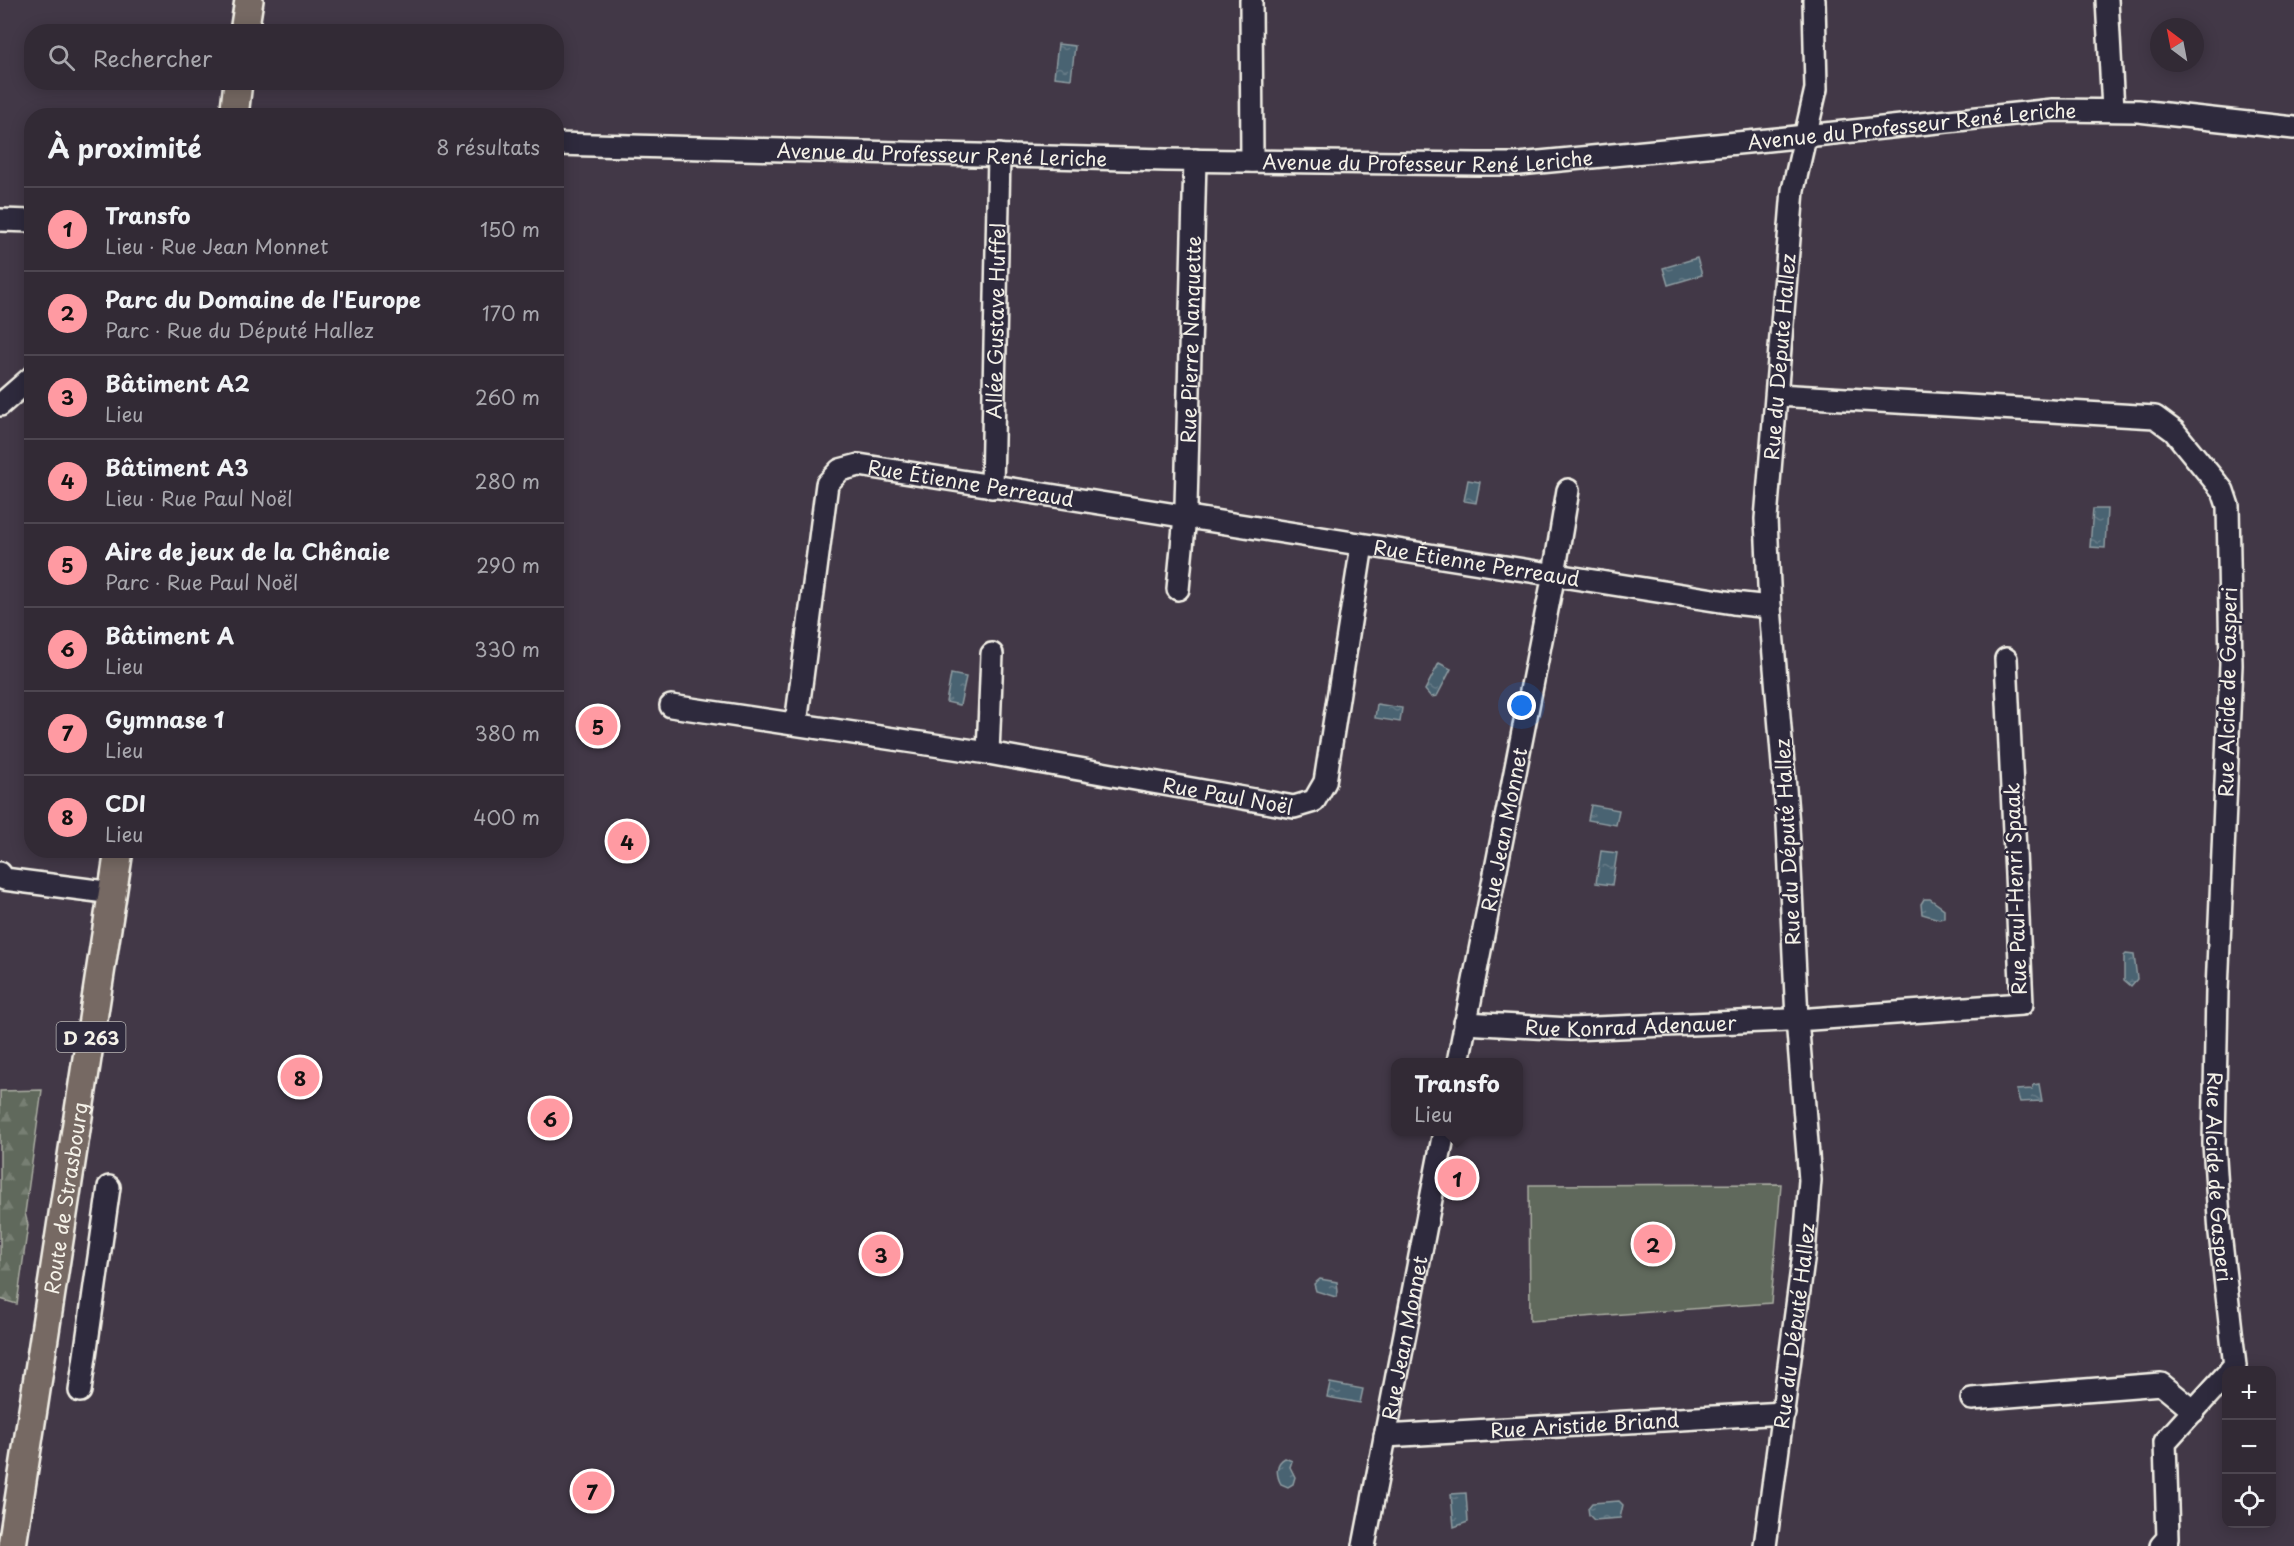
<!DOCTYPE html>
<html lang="fr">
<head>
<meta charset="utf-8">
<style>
	body { margin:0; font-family:"Playpen Sans",sans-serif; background:#3a323d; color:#f1f3f6 }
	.controls { position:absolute; right:18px; bottom:18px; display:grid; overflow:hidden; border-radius:12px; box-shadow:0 3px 15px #0003 }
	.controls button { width:54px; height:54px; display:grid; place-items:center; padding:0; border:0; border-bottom:2px solid #4d4650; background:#322a35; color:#f1f3f6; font:30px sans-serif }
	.compass { position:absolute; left:2150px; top:18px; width:54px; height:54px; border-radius:50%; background:#322a35; box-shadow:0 3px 15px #0003; rotate:328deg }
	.you { position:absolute; left:1522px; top:706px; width:21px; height:21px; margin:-15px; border:4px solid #fff; border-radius:50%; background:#1a73e8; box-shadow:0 0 0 9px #1a73e833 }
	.badge { display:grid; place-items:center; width:39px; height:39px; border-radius:50%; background:#ff9aa2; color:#111; font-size:20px; font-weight:700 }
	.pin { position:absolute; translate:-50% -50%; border:3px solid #fff; box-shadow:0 2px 6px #0006 }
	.popup { position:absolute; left:1391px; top:1058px; width:132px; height:78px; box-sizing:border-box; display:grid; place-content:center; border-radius:12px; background:#322a35; filter:drop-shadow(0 2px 4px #0005); font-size:20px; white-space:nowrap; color:#a8a7ad }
	.popup b { font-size:22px; color:#f1f3f6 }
	.popup::after { content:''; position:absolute; left:50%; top:100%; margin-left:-12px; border:12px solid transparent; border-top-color:#322a35 }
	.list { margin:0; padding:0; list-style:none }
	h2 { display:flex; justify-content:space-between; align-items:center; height:78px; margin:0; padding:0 24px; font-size:26px }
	h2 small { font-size:20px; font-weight:400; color:#a8a7ad }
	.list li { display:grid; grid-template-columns:39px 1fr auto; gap:18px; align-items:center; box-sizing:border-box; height:84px; padding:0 24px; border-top:2px solid #4d4650 }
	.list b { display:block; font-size:22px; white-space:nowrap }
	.list p { margin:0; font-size:20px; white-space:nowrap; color:#a8a7ad }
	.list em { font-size:20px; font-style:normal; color:#a8a7ad }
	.icon { flex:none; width:33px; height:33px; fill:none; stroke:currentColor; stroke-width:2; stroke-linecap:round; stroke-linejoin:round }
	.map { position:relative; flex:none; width:2294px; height:1546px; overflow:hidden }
	.search { position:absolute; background:#322a35; box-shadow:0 3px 15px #0003; left:24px; top:24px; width:540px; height:66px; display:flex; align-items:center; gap:15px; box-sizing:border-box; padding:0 21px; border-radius:24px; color:#a8a7ad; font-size:22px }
	.panel { position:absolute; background:#322a35; box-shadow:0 3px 15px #0003; left:24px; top:108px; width:540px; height:750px; border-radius:24px }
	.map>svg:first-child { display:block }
	.forest { fill:url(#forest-firs); stroke:#aaada2; stroke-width:1.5 }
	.park { fill:#60695c; stroke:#aaada2; stroke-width:1.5 }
	.water { fill:url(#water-ripples); stroke:#8e9ca1; stroke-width:1.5 }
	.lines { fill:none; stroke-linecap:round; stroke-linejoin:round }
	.minor-casing { stroke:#f4f1e8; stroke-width:26 }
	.major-casing { stroke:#f4f1e8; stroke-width:32 }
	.minor { stroke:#2f2a3d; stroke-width:21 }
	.major { stroke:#766964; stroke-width:27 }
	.labels { text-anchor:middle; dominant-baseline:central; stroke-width:5; stroke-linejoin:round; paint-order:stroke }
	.shield { fill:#2f2a3d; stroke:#b9b5b5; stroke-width:1.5 }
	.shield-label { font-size:18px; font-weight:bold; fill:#f4f1e8 }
	.street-label { font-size:20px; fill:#f4f1e8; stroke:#2f2a3d }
</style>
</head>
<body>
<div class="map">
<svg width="2294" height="1546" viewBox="0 0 2294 1546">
	<defs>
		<pattern id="forest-firs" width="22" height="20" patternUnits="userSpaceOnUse" patternTransform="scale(1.5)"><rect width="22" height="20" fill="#60695c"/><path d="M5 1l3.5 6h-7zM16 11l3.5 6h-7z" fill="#777f73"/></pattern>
		<pattern id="water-ripples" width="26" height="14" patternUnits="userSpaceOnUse" patternTransform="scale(1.5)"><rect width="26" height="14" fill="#4a6372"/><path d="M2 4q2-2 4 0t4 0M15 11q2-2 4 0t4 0" fill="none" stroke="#657a86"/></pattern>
	</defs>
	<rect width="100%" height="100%" fill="#423847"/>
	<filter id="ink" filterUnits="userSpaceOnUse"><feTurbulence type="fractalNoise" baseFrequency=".0167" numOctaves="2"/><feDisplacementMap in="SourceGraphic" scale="12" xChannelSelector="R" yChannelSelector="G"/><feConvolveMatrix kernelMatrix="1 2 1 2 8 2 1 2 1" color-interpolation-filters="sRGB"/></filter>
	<g filter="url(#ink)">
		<path class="forest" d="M 42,1090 L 25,1213 L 28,1225 L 17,1304 L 0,1299 L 0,1091 Z"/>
		<path class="park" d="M 1781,1184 L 1771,1303 L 1530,1321 L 1529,1185 Z"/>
		<path class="water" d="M 1058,44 L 1075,46 L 1071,79 L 1054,77 Z
			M 1697,258 L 1702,275 L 1668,285 L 1663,268 Z
			M 1468,480 L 1480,482 L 1476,503 L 1464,501 Z
			M 2093,509 L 2107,509 L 2105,548 L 2090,547 Z
			M 1439,663 L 1451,669 L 1437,696 L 1431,697 L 1425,690 Z
			M 951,674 L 966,677 L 960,705 L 946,702 Z
			M 1377,704 L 1402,708 L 1400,722 L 1375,718 Z
			M 1591,805 L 1619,810 L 1616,825 L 1588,820 Z
			M 1601,851 L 1617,853 L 1612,885 L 1596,883 Z
			M 1924,899 L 1930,899 L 1944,909 L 1944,918 L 1939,919 L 1922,914 L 1921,904 Z
			M 2126,954 L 2134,955 L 2137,979 L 2131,986 L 2124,980 L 2124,956 Z
			M 2039,1084 L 2042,1101 L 2020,1102 L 2016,1090 L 2032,1089 L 2034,1085 Z
			M 1320,1279 L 1337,1282 L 1338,1292 L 1336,1297 L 1316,1291 L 1314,1284 Z
			M 1330,1383 L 1363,1389 L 1360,1403 L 1327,1397 Z
			M 1285,1458 L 1292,1461 L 1290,1467 L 1295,1477 L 1293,1484 L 1288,1487 L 1281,1484 C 1276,1475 1275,1463 1285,1458 Z
			M 1466,1493 L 1468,1522 L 1454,1527 L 1451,1494 Z
			M 1619,1501 L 1623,1505 L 1620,1518 L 1594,1520 L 1589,1515 L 1588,1508 L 1592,1503 Z"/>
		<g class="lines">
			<g class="minor-casing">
				<g id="minor">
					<path d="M 1251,0 L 1252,161"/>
					<path d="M 2107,0 L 2113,109"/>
					<path id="s1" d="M 556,144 L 1166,160 L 1477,164 L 1519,164 L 1758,141 L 2053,110 L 2138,111 L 2294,128"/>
					<path d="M 0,220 L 32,221"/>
					<path id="s2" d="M 1777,395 L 2155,417 L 2174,431 L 2223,491 L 2228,506 L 2231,665 L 2217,991 L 2214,1144 L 2220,1233 L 2235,1366 L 2230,1370"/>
					<path d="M 0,405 L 32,377"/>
					<path id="s3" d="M 992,487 L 999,155"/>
					<path id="s4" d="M 1178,589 L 1186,506 L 1195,160"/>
					<path id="s5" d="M 671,706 L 988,753 L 1294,807 L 1314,801 L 1325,782 L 1362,545"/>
					<path id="s6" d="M 796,724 L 827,484 L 840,470 L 859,465 L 1733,603 L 1770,607"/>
					<path d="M 988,753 L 992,654"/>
					<path d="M 0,873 L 4,879 L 113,893"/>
					<path id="s7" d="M 1465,1023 L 1570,1029 L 1811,1019 L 2022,1004 L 2006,659"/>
					<path id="s8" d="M 1458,1062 L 1554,574 L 1568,490"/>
					<path d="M 80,1391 L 109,1187"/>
					<path d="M 1972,1399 L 2161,1384 L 2194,1411"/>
					<path id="s9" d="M 1385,1436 L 1784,1413"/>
					<path id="s10" d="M 1364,1546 L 1444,1132"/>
					<path id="s11" d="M 1765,1546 L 1804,1253 L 1810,1180 L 1797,1019 L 1788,825 L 1770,607 L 1766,519 L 1793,190 L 1816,89 L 1814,0"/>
					<path d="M 2161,1546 L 2168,1538 L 2165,1442 L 2226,1375"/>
				</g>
			</g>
			<g class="major-casing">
				<g id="major">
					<path d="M 244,32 L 249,0"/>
					<path d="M 234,116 L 238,82"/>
					<path id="s12" d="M 12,1546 L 119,850"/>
				</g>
			</g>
			<use href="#minor" class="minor"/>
			<use href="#major" class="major"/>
		</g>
	</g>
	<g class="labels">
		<rect class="shield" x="56.5" y="1022" width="69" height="30" rx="4.5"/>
		<g class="shield-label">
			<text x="91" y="1037">D 263</text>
		</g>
		<g class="street-label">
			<text stroke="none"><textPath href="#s1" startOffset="1358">Avenue du Professeur René Leriche</textPath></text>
			<text stroke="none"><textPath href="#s1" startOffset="386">Avenue du Professeur René Leriche</textPath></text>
			<text stroke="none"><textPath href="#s1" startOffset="872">Avenue du Professeur René Leriche</textPath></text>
			<text stroke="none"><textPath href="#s3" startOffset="166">Allée Gustave Huffel</textPath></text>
			<text stroke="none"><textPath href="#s4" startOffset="250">Rue Pierre Nanquette</textPath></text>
			<text stroke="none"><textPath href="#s11" startOffset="1194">Rue du Député Hallez</textPath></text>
			<text stroke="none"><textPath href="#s6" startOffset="394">Rue Étienne Perreaud</textPath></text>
			<text stroke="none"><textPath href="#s6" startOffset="906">Rue Étienne Perreaud</textPath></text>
			<text transform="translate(2227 692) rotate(-89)">Rue Alcide de Gasperi</text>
			<text stroke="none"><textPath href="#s5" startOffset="564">Rue Paul Noël</textPath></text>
			<text stroke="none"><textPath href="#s8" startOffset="237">Rue Jean Monnet</textPath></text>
			<text transform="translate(1787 842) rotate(-93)">Rue du Député Hallez</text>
			<text transform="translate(2015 889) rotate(-92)">Rue Paul-Henri Spaak</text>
			<text stroke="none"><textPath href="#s7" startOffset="166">Rue Konrad Adenauer</textPath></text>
			<text stroke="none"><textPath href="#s2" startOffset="1167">Rue Alcide de Gasperi</textPath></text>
			<text stroke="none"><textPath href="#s12" startOffset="352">Route de Strasbourg</textPath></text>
			<text stroke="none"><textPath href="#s11" startOffset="222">Rue du Député Hallez</textPath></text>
			<text stroke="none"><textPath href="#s10" startOffset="212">Rue Jean Monnet</textPath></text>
			<text stroke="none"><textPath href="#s9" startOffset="200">Rue Aristide Briand</textPath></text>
		</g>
	</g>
</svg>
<div class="controls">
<button>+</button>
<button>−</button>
<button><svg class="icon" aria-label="locate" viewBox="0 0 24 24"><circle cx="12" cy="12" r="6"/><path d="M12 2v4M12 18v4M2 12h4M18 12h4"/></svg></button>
</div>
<svg class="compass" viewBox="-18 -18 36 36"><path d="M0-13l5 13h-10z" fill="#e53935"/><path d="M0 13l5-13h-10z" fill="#a8a7ad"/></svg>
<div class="you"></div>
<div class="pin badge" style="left:1457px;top:1178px">1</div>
<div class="popup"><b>Transfo</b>Lieu</div>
<div class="pin badge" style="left:1653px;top:1244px">2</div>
<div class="pin badge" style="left:881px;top:1254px">3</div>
<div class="pin badge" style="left:627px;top:841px">4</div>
<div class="pin badge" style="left:598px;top:726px">5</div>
<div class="pin badge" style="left:550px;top:1118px">6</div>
<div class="pin badge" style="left:592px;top:1491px">7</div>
<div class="pin badge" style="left:300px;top:1077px">8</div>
<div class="search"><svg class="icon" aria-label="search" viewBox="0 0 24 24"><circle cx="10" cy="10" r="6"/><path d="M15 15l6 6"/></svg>Rechercher</div>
<section class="panel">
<h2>À proximité<small>8 résultats</small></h2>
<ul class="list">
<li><span class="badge">1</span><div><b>Transfo</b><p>Lieu · Rue Jean Monnet</p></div><em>150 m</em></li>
<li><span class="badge">2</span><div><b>Parc du Domaine de l'Europe</b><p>Parc · Rue du Député Hallez</p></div><em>170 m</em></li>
<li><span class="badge">3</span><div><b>Bâtiment A2</b><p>Lieu</p></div><em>260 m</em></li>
<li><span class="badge">4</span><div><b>Bâtiment A3</b><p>Lieu · Rue Paul Noël</p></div><em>280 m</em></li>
<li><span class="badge">5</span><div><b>Aire de jeux de la Chênaie</b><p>Parc · Rue Paul Noël</p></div><em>290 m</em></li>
<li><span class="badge">6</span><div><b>Bâtiment A</b><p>Lieu</p></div><em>330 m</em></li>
<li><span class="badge">7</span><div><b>Gymnase 1</b><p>Lieu</p></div><em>380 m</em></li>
<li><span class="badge">8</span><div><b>CDI</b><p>Lieu</p></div><em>400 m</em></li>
</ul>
</section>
</div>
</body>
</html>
